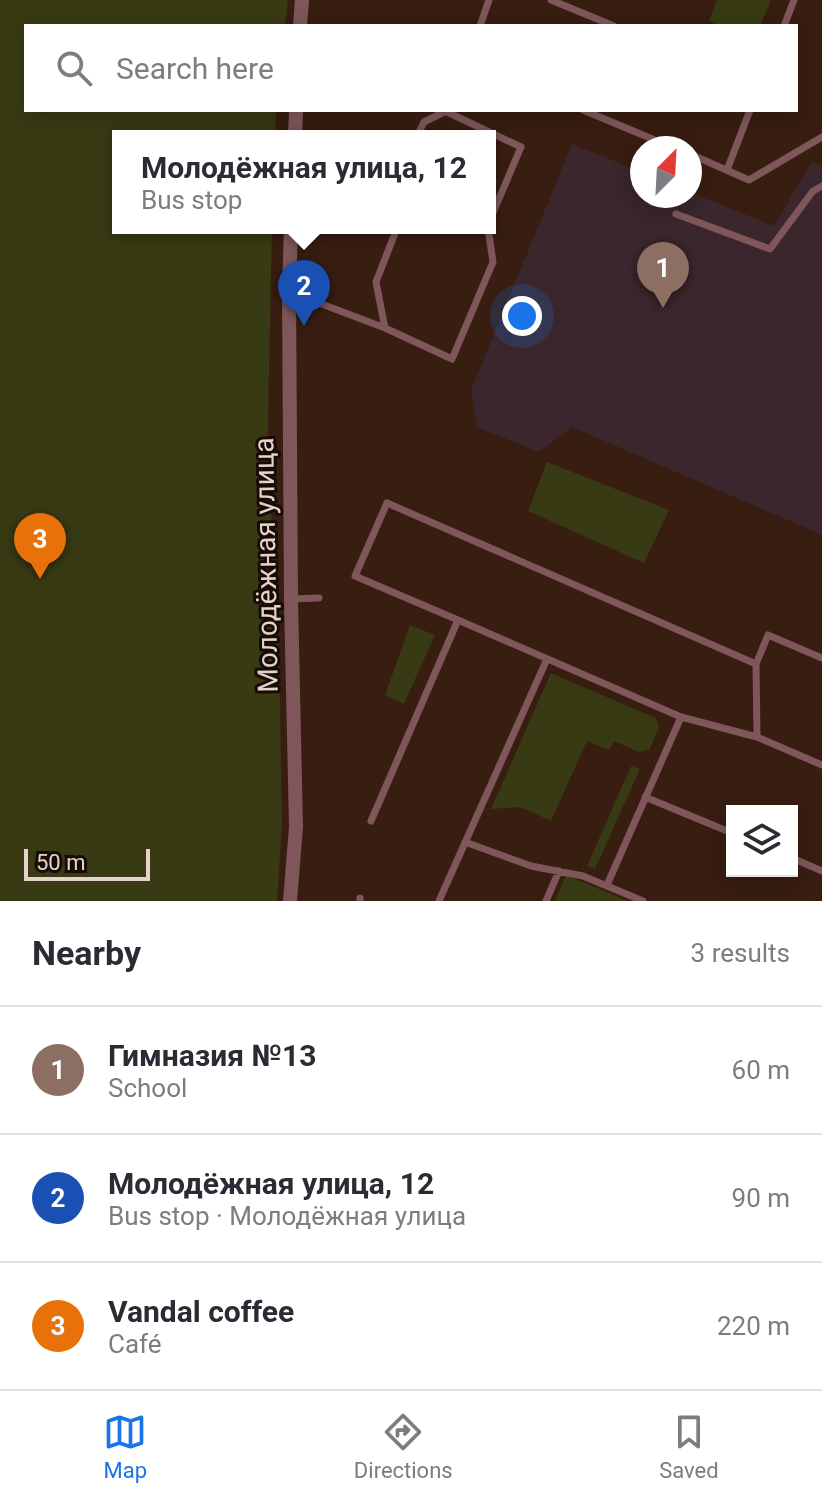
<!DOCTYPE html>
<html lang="en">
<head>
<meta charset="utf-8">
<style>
	body { margin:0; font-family:Roboto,sans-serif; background:#f7f7f7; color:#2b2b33 }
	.controls { position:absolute; right:24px; bottom:24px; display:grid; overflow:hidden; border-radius:0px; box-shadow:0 4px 20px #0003 }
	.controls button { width:72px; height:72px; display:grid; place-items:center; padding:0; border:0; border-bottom:2px solid #e1e1e2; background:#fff; color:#2b2b33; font:40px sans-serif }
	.compass { position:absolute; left:630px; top:136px; width:72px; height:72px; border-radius:50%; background:#fff; box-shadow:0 4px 20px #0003; rotate:24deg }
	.scale { position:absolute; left:24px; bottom:20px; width:126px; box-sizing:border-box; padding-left:8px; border:4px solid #e5d2ca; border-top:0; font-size:22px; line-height:28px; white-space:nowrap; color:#e5d2ca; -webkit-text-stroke:6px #170b06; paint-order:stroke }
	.you { position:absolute; left:522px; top:316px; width:28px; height:28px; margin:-20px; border:6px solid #fff; border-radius:50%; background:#1a73e8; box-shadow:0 0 0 12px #1a73e833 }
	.badge { display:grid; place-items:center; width:52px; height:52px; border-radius:50%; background:#1a73e8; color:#fff; font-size:26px; font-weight:700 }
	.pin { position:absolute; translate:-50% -66px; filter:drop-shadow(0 2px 4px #0008) }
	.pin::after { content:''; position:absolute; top:42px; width:28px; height:24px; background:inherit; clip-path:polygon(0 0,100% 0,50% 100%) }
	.popup { position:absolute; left:112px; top:130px; width:384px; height:104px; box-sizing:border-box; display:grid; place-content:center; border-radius:0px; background:#fff; filter:drop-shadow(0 2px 6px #0005); font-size:26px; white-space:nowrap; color:#7c7c81 }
	.popup b { font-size:30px; color:#2b2b33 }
	.popup::after { content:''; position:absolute; left:50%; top:100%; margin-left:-16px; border:16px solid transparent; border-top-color:#fff }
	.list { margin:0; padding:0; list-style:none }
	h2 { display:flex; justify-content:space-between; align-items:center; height:104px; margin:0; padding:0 32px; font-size:34px }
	h2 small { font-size:26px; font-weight:400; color:#7c7c81 }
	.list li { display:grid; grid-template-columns:52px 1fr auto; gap:24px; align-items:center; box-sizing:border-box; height:128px; padding:0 32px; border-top:2px solid #e1e1e2 }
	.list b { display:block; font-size:30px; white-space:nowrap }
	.list p { margin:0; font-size:26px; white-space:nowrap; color:#7c7c81 }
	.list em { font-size:26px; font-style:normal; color:#7c7c81 }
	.icon { flex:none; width:44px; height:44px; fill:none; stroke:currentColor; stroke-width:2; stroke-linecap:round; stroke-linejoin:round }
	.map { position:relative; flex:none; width:822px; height:901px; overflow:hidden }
	.search { position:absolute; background:#fff; box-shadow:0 4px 20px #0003; left:24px; right:24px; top:24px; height:88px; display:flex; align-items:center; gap:20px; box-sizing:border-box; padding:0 28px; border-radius:0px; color:#7c7c81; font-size:30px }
	.sheet { height:488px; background:#fff }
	nav { display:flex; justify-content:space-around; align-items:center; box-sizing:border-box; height:112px; border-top:2px solid #e1e1e2; background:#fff; font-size:22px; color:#7c7c81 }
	nav a { display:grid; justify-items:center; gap:4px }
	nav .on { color:#1a73e8 }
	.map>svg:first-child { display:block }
	.education { fill:#3a262c }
	.green { fill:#383a13 }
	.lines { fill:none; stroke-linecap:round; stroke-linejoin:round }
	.service { stroke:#7f575a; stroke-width:7 }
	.minor { stroke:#7f575a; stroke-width:14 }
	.labels { text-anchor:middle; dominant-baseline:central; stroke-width:6; stroke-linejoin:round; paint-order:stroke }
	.street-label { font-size:28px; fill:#e5d2ca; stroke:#170b06 }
</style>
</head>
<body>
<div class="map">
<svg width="822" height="901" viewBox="0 0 822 901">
	<rect width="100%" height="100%" fill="#381d11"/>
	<path class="education" d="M 572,144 L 642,172 L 642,196 L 690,196 L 690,192 L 774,226 L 812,161 L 822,166 L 822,535 L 572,427 L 539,452 L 477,427 L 471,390 Z"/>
	<path class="green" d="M 0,0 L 288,0 L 285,26 L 26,26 L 26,110 L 276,110 L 275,136 L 118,136 L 118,228 L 272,228 L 267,468 L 278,588 L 282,825 L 277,901 L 0,901 Z
		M 717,0 L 769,0 L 771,1 L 760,26 L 720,26 L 709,21 Z
		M 547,462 L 669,510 L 644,563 L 528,511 Z
		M 410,625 L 435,635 L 404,704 L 385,695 Z
		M 551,673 L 656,718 L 659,728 L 649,750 L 639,752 L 614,741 L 609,750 L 587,741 L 551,821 L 520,807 L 491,809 Z
		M 631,766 L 640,769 L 595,869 L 587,866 Z
		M 566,875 L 628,901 L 555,901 Z"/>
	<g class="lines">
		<path class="service" d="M 551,0 L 614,26
			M 480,26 L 489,0
			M 784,26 L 794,0
			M 583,110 L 674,148
			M 447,112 L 521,147 L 490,220
			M 417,136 L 424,122 L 448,110
			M 690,154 L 749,180 L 822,137
			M 727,170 L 750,110
			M 676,214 L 770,249 L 813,191 L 822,186
			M 397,228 L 376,282 L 385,328 L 452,359 L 493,262 L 488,228
			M 290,292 L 385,328
			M 291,599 L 319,598
			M 458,620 L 681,717 L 757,737 L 822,765
			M 757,737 L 756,664 L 768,635 L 822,658
			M 645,797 L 732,833
			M 371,821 L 458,620 L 355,576 L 387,503 L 756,664
			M 465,842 L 531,866 L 583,876 L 643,901
			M 792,858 L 822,871
			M 607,885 L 681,717
			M 360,898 L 360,901
			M 439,901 L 547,659
			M 546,901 L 559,871"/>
		<path class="minor" d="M 300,26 L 302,0
			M 295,136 L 296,110
			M 290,901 L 296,827 L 291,599 L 289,291 L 291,228"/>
	</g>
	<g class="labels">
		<g class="street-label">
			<text transform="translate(266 565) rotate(-91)">Молодёжная улица</text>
		</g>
	</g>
</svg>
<div class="controls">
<button><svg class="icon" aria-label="layers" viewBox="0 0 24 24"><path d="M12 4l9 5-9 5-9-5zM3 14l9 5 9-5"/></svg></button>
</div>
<svg class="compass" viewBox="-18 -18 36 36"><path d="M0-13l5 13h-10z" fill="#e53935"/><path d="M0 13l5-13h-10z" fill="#7c7c81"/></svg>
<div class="scale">50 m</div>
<div class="you"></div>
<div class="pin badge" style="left:663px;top:308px;background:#8d6e63">1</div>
<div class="pin badge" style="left:304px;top:326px;background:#1a4fb4">2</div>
<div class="popup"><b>Молодёжная улица, 12</b>Bus stop</div>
<div class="pin badge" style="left:40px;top:579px;background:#e8710a">3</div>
<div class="search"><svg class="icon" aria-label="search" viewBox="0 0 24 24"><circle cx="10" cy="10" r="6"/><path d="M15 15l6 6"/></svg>Search here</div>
</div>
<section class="sheet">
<h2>Nearby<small>3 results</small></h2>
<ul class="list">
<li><span class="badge" style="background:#8d6e63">1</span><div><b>Гимназия №13</b><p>School</p></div><em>60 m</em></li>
<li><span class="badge" style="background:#1a4fb4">2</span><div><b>Молодёжная улица, 12</b><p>Bus stop · Молодёжная улица</p></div><em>90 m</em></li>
<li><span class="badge" style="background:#e8710a">3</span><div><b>Vandal coffee</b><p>Café</p></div><em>220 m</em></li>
</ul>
</section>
<nav>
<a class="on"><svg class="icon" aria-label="map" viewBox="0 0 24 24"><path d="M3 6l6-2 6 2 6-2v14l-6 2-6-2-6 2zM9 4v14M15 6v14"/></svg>Map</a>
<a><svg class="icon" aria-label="directions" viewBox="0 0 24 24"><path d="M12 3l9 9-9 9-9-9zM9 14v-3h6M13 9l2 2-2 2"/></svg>Directions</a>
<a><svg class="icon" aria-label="saved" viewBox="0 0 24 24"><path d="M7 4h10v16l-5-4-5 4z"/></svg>Saved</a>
</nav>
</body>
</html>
